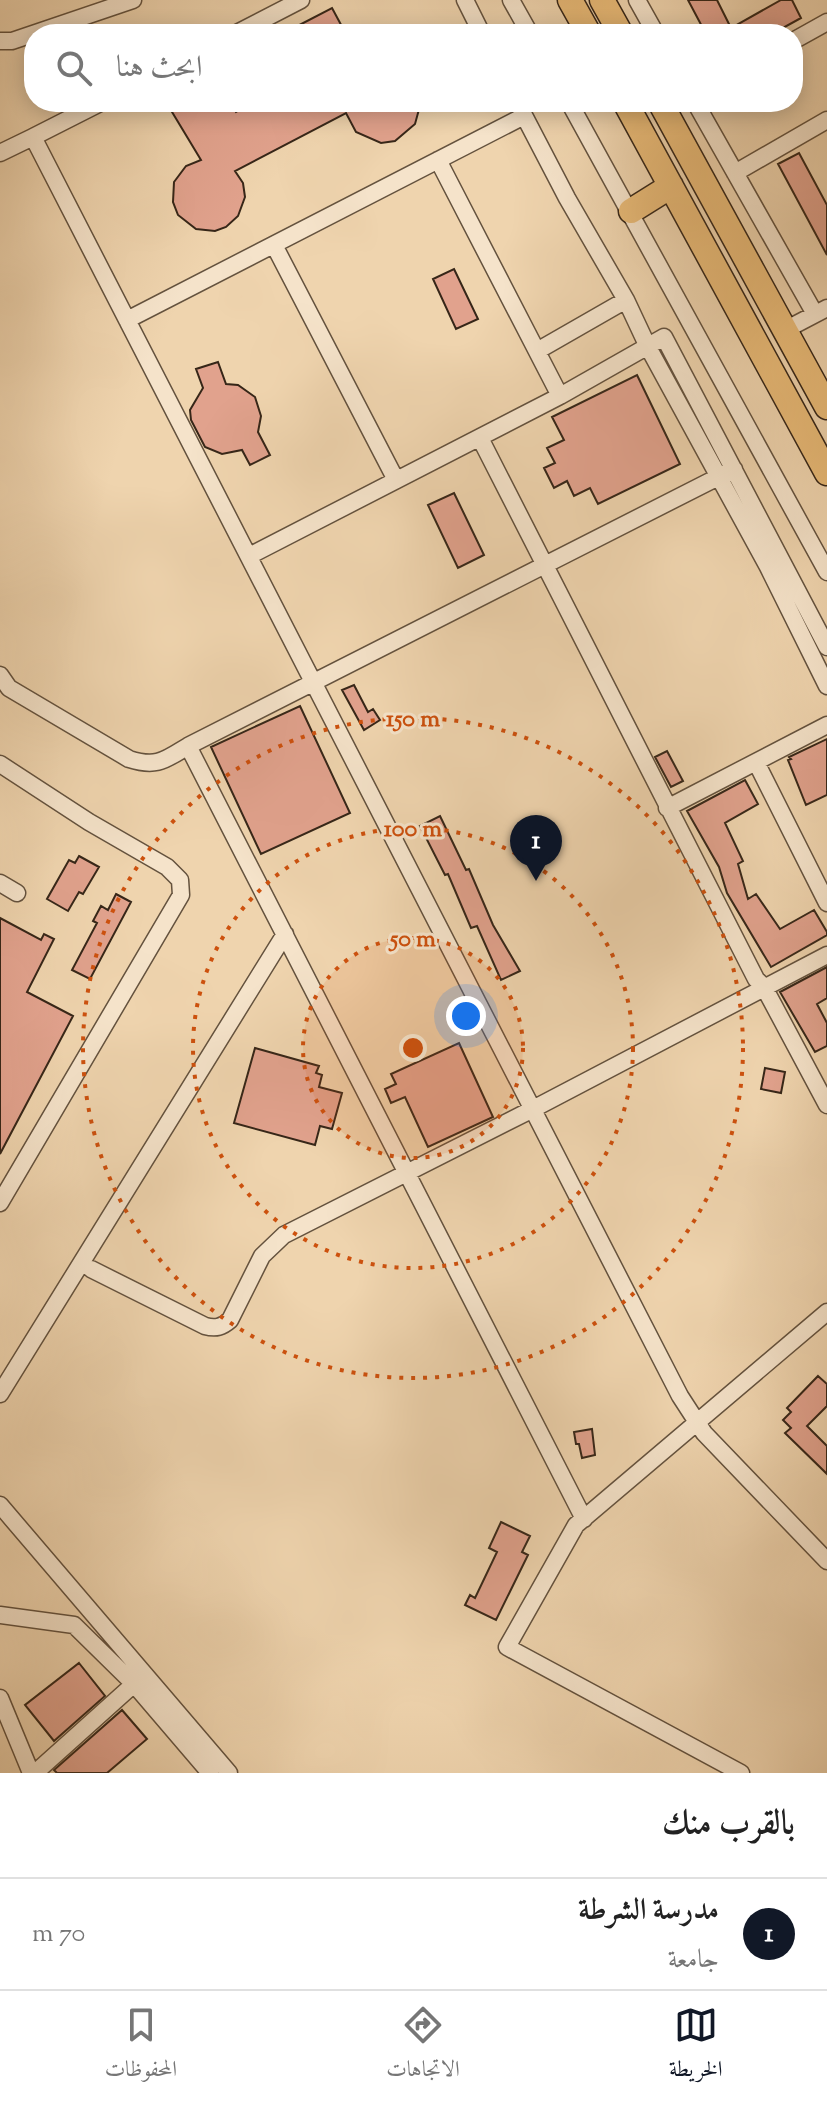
<!DOCTYPE html>
<html lang="ar">
<head>
<meta charset="utf-8">
<style>
	body { margin:0; font-family:"Sorts Mill Goudy",Amiri,serif; background:#f2f2f2; color:#222; direction:rtl }
	.you { position:absolute; left:466px; top:1016px; width:28px; height:28px; margin:-20px; border:6px solid #fff; border-radius:50%; background:#1a73e8; box-shadow:0 0 0 12px #1a73e833 }
	.badge { display:grid; place-items:center; width:52px; height:52px; border-radius:50%; background:#111827; color:#fff; font-size:26px; font-weight:700 }
	.pin { position:absolute; translate:-50% -66px; filter:drop-shadow(0 2px 4px #0008) }
	.pin::after { content:''; position:absolute; top:42px; width:28px; height:24px; background:inherit; clip-path:polygon(0 0,100% 0,50% 100%) }
	.list { margin:0; padding:0; list-style:none }
	h2 { display:flex; justify-content:space-between; align-items:center; height:104px; margin:0; padding:0 32px; font-size:34px }
	h2 small { font-size:26px; font-weight:400; color:#767676 }
	.list li { display:grid; grid-template-columns:52px 1fr auto; gap:24px; align-items:center; box-sizing:border-box; height:112px; padding:0 32px; border-top:2px solid #e0e0e0 }
	.list b { display:block; font-size:30px; white-space:nowrap }
	.list p { margin:0; font-size:26px; white-space:nowrap; color:#767676 }
	.list em { font-size:26px; font-style:normal; color:#767676 }
	.icon { flex:none; width:44px; height:44px; fill:none; stroke:currentColor; stroke-width:2; stroke-linecap:round; stroke-linejoin:round }
	.map { position:relative; flex:none; width:827px; height:1773px; overflow:hidden; direction:ltr }
	.search { position:absolute; background:#fff; box-shadow:0 4px 20px #0003; left:24px; right:24px; top:24px; height:88px; display:flex; align-items:center; gap:20px; box-sizing:border-box; padding:0 28px; border-radius:32px; color:#767676; font-size:30px }
	.sheet { height:216px; background:#fff }
	nav { display:flex; justify-content:space-around; align-items:center; box-sizing:border-box; height:112px; border-top:2px solid #e0e0e0; background:#fff; font-size:22px; color:#767676 }
	nav a { display:grid; justify-items:center; gap:4px }
	nav .on { color:#111827 }
	.map>svg:first-child { display:block }
	.building { fill:#e1a28d; stroke:#362618; stroke-width:2 }
	.lines { fill:none; stroke-linecap:round; stroke-linejoin:round }
	.minor-casing { stroke:#64523e; stroke-width:19 }
	.highway-casing { stroke:#362618; stroke-width:27 }
	.minor { stroke:#f5e3ca; stroke-width:16 }
	.highway { stroke:#e8ba77; stroke-width:24 }
	.ring { fill:none; stroke:#cd510e; stroke-width:4; stroke-dasharray:4 8 }
	.centre { fill:#cd510e; stroke:#f5e3ca; stroke-width:4 }
	.ring-label { font-size:24px; text-anchor:middle; font-weight:bold; fill:#cd510e; stroke:#f5e3ca; stroke-width:6; stroke-linejoin:round; paint-order:stroke }
</style>
</head>
<body>
<div class="map">
<svg width="827" height="1773" viewBox="0 0 827 1773">
	<rect width="100%" height="100%" fill="#efd4ae"/>
	<filter id="stains"><feTurbulence type="fractalNoise" baseFrequency=".0025" numOctaves="4"/><feColorMatrix values="0 0 0 0 .2 0 0 0 0 .09 0 0 0 0 .02 0 0 0 .5 -.17"/></filter>
	<radialGradient id="worn" r=".72"><stop offset=".6" stop-color="#630" stop-opacity="0"/><stop offset="1" stop-color="#630" stop-opacity=".3"/></radialGradient>
	<path class="building" d="M 688,0 L 717,0 L 731,28 L 781,0 L 792,0 L 801,18 L 772,34 L 706,34 Z
		M 332,8 L 346,34 L 282,34 Z
		M 166,102 L 230,102 L 236,112 L 254,102 L 421,102 L 415,124 L 395,141 L 381,143 L 356,132 L 346,113 L 235,171 L 243,183 L 245,197 L 238,216 L 226,227 L 215,231 L 196,229 L 178,215 L 173,202 L 174,182 L 186,166 L 201,160 Z
		M 799,153 L 827,205 L 827,255 L 778,164 Z
		M 454,269 L 478,319 L 456,329 L 433,279 Z
		M 218,362 L 226,384 L 238,385 L 255,397 L 261,416 L 258,432 L 270,455 L 250,465 L 242,450 L 222,454 L 205,447 L 191,420 L 190,410 L 203,388 L 196,369 Z
		M 637,375 L 680,464 L 598,504 L 590,488 L 574,496 L 567,481 L 554,488 L 544,468 L 555,463 L 547,448 L 564,440 L 552,417 Z
		M 454,493 L 484,555 L 458,568 L 428,505 Z
		M 354,685 L 368,712 L 373,709 L 380,720 L 364,730 L 342,690 Z
		M 300,706 L 350,813 L 261,854 L 211,747 Z
		M 827,739 L 827,795 L 806,805 L 788,760 L 791,759 L 789,757 Z
		M 667,751 L 683,781 L 671,787 L 655,757 Z
		M 745,780 L 758,804 L 725,823 L 743,861 L 738,864 L 748,899 L 756,894 L 780,929 L 814,910 L 827,932 L 827,935 L 771,967 L 727,893 L 719,867 L 687,811 Z
		M 440,816 L 466,870 L 469,869 L 493,925 L 520,971 L 501,980 L 477,926 L 471,928 L 448,874 L 445,875 L 420,826 Z
		M 79,856 L 99,867 L 83,894 L 79,892 L 68,911 L 47,899 L 69,860 L 75,863 Z
		M 116,894 L 131,902 L 90,979 L 72,970 L 97,923 L 93,921 L 101,906 L 108,910 Z
		M 0,918 L 41,940 L 44,934 L 54,939 L 27,992 L 73,1016 L 0,1154 Z
		M 827,967 L 827,998 L 817,1004 L 827,1023 L 827,1046 L 815,1052 L 780,992 Z
		M 459,1043 L 493,1117 L 428,1147 L 405,1097 L 391,1103 L 385,1089 L 396,1084 L 391,1074 Z
		M 255,1048 L 319,1066 L 316,1073 L 322,1075 L 319,1087 L 342,1093 L 332,1129 L 320,1126 L 315,1145 L 234,1123 Z
		M 765,1068 L 785,1072 L 781,1093 L 761,1089 Z
		M 818,1376 L 827,1384 L 827,1406 L 807,1426 L 827,1446 L 827,1474 L 785,1433 L 791,1428 L 783,1420 L 791,1412 L 787,1408 Z
		M 592,1429 L 595,1455 L 582,1458 L 579,1444 L 576,1444 L 574,1432 Z
		M 501,1522 L 530,1536 L 522,1552 L 528,1555 L 496,1620 L 465,1605 L 470,1595 L 475,1598 L 497,1552 L 489,1548 Z
		M 79,1663 L 105,1696 L 54,1741 L 25,1705 Z
		M 122,1710 L 147,1739 L 107,1773 L 57,1773 L 54,1770 Z"/>
	<g class="lines">
		<g class="minor-casing">
			<path id="minor" d="M 465,0 L 482,34
				M 511,0 L 530,34
				M 637,0 L 656,34
				M 235,34 L 301,0
				M 0,41 L 12,41 L 133,0
				M 793,41 L 827,22
				M 102,102 L 33,137 L 680,1396 L 704,1433 L 827,1561
				M 517,102 L 567,198 L 626,300 L 648,347 L 768,567 L 827,686
				M 569,102 L 827,572
				M 695,102 L 815,314
				M 665,110 L 679,102
				M 0,153 L 33,137
				M 438,160 L 560,396
				M 735,173 L 827,120
				M 274,245 L 396,480
				M 127,320 L 524,116
				M 785,330 L 827,308
				M 537,351 L 626,300
				M 480,438 L 756,979 L 764,987 L 827,1105
				M 249,556 L 560,396 L 664,337 L 827,647
				M 0,675 L 9,688 L 129,759 C 157,768 165,760 188,746
				M 756,762 L 827,903
				M 0,764 L 89,822 L 167,867 L 180,880 L 181,895 L 0,1203
				M 667,808 L 827,725
				M 0,883 L 17,893
				M 91,1269 L 205,1326 C 216,1329 222,1327 230,1320 L 262,1256 L 284,1235 L 533,1109 L 827,955
				M 0,1394 L 285,934
				M 0,1505 L 229,1773
				M 584,1519 L 188,746 L 734,469
				M 0,1615 L 74,1625 L 134,1684 L 210,1773
				M 0,1698 L 31,1773
				M 35,1773 L 134,1684
				M 741,1773 L 507,1647 L 576,1525 L 827,1312"/>
		</g>
		<g class="highway-casing">
			<path id="highway" d="M 570,0 L 589,34
				M 602,0 L 621,34
				M 625,102 L 827,473
				M 660,102 L 827,407
				M 631,211 L 671,186"/>
		</g>
		<use href="#minor" class="minor"/>
		<use href="#highway" class="highway"/>
	</g>
	<circle cx="413" cy="1048" r="110" fill="#cd510e" fill-opacity=".12"/>
	<g class="ring">
		<circle cx="413" cy="1048" r="110"/>
		<circle cx="413" cy="1048" r="220"/>
		<circle cx="413" cy="1048" r="330"/>
	</g>
	<circle cx="413" cy="1048" r="12" class="centre"/>
	<g class="ring-label">
		<text x="413" y="726">150 m</text>
		<text x="413" y="836">100 m</text>
		<text x="413" y="946">50 m</text>
	</g>
	<rect width="100%" height="100%" filter="url(#stains)"/>
	<rect width="100%" height="100%" fill="url(#worn)"/>
</svg>
<div class="you"></div>
<div class="pin badge" style="left:536px;top:881px">1</div>
<div class="search"><svg class="icon" aria-label="search" viewBox="0 0 24 24"><circle cx="10" cy="10" r="6"/><path d="M15 15l6 6"/></svg>ابحث هنا</div>
</div>
<section class="sheet">
<h2>بالقرب منك<small></small></h2>
<ul class="list">
<li><span class="badge">1</span><div><b>مدرسة الشرطة</b><p>جامعة</p></div><em>70 m</em></li>
</ul>
</section>
<nav>
<a class="on"><svg class="icon" aria-label="map" viewBox="0 0 24 24"><path d="M3 6l6-2 6 2 6-2v14l-6 2-6-2-6 2zM9 4v14M15 6v14"/></svg>الخريطة</a>
<a><svg class="icon" aria-label="directions" viewBox="0 0 24 24"><path d="M12 3l9 9-9 9-9-9zM9 14v-3h6M13 9l2 2-2 2"/></svg>الاتجاهات</a>
<a><svg class="icon" aria-label="saved" viewBox="0 0 24 24"><path d="M7 4h10v16l-5-4-5 4z"/></svg>المحفوظات</a>
</nav>
</body>
</html>
